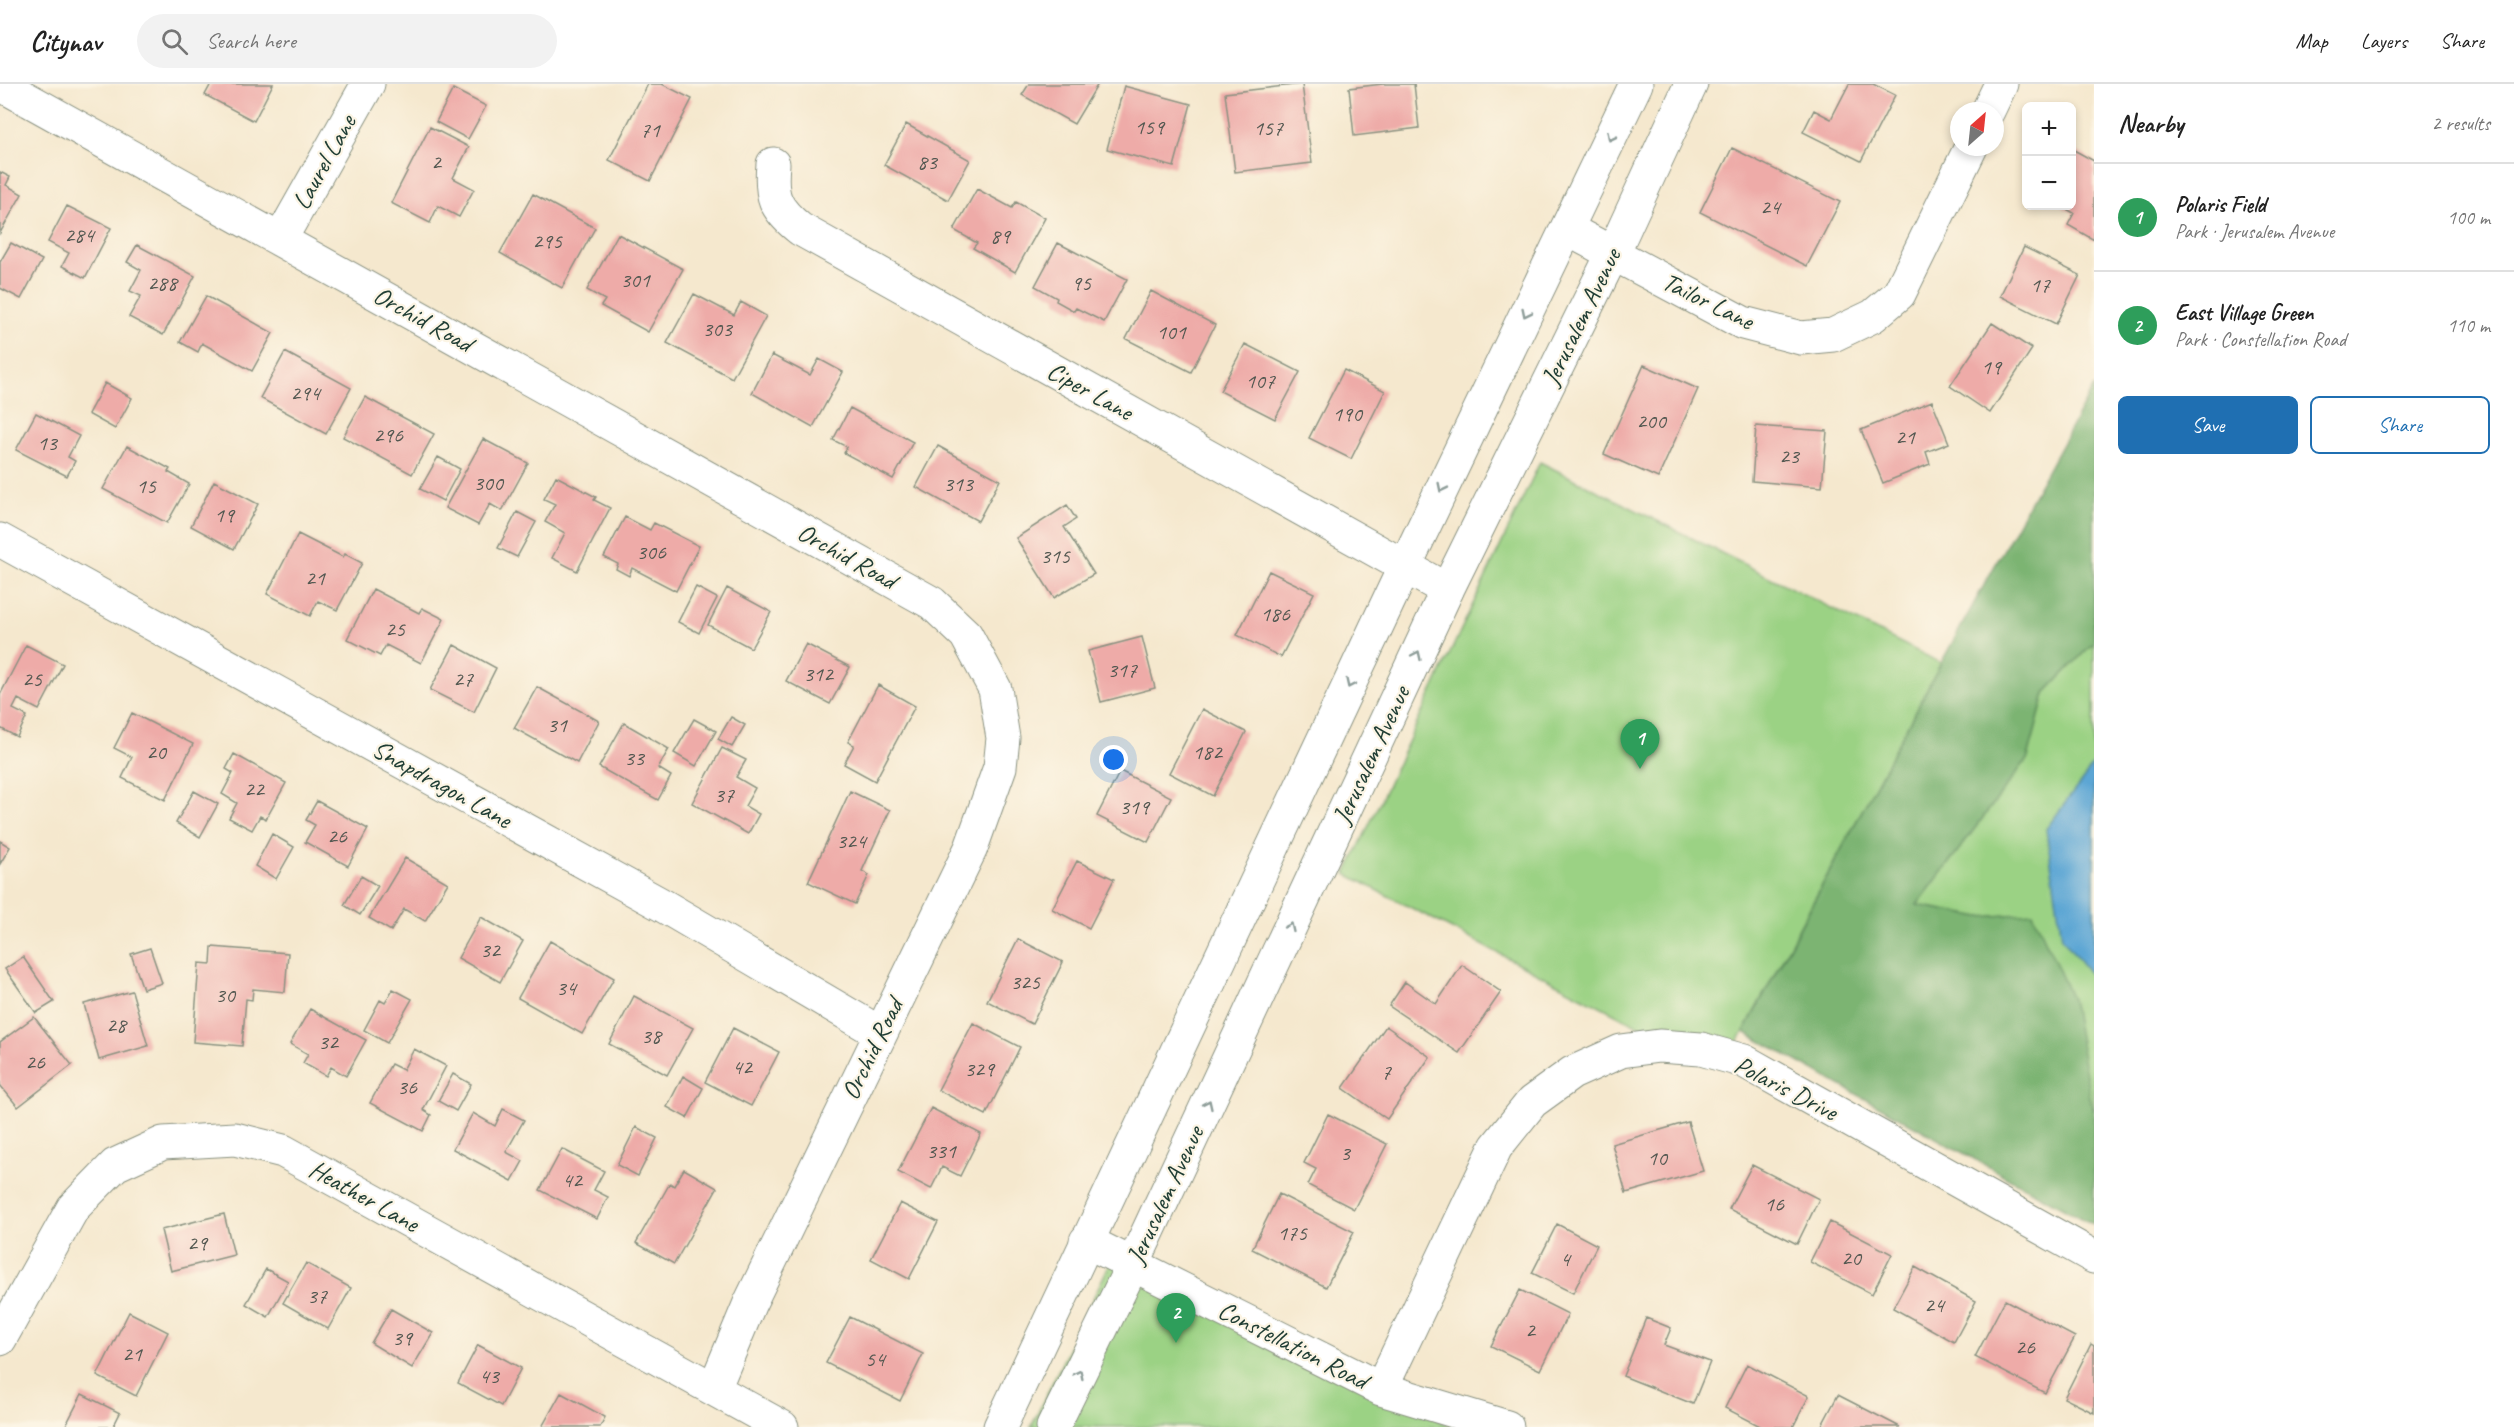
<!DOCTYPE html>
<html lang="en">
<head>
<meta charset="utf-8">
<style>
	body { margin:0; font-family:Caveat,sans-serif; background:#f2f2f2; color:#222 }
	.controls { position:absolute; right:18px; top:18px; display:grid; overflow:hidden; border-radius:9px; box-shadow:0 3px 9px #0003 }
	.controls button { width:54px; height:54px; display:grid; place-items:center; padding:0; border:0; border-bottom:2px solid #e0e0e0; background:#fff; color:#222; font:30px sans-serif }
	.compass { position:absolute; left:1950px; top:18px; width:54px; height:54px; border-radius:50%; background:#fff; box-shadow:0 3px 9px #0003; rotate:27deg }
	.you { position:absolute; left:1114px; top:676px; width:21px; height:21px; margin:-15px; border:4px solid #fff; border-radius:50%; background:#1a73e8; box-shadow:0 0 0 9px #1a73e833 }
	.badge { display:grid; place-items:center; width:39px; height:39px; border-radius:50%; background:#1f6fb2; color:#fff; font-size:20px; font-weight:700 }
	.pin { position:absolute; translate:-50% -50px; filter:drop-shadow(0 2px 3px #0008) }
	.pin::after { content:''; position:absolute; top:32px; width:21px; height:18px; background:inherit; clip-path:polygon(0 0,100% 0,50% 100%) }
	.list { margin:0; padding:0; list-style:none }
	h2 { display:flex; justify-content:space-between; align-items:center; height:78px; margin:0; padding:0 24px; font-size:26px }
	h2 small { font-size:20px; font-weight:400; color:#767676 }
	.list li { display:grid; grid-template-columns:39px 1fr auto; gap:18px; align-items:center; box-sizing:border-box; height:108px; padding:0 24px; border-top:2px solid #e0e0e0 }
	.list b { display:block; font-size:22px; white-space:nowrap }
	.list p { margin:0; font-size:20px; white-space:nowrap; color:#767676 }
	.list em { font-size:20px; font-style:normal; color:#767676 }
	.actions { display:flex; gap:12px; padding:18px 24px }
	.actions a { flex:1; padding:14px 0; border:2px solid #1f6fb2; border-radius:9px; text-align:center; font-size:21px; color:#1f6fb2 }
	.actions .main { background:#1f6fb2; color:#fff }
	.icon { flex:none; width:33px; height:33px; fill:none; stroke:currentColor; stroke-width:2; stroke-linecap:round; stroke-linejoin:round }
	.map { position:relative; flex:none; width:2094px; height:1343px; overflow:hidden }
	header { display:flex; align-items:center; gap:36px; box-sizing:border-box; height:84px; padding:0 30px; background:#fff; border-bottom:2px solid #e0e0e0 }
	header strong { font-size:28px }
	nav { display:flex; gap:33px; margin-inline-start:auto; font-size:21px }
	.search { width:420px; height:54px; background:#f2f2f2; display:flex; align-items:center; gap:15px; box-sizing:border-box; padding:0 21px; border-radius:33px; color:#767676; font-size:22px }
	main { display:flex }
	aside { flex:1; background:#fff }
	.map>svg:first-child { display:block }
	.green { fill:#9bd284; stroke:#5d885c; stroke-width:1.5 }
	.forest { fill:#7cb472; stroke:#4e7853; stroke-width:1.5 }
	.water { fill:#5ca6d4; stroke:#3e7284; stroke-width:1.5 }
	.building { fill:#eeaba8 }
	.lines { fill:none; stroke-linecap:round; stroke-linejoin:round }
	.minor-casing { stroke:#8a9281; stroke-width:35 }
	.major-casing { stroke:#8a9281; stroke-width:35 }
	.minor { stroke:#fff; stroke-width:33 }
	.major { stroke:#fff; stroke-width:33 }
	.oneway { stroke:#8f9e9a }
	.labels { text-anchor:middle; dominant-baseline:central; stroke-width:4.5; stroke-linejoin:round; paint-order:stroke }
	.number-label { font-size:22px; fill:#535851 }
	.street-label { font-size:26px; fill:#1f3d34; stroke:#fcf5e5 }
</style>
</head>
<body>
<header>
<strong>Citynav</strong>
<div class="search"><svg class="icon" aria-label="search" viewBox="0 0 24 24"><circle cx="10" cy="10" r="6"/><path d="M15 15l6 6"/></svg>Search here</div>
<nav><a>Map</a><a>Layers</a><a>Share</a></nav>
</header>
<main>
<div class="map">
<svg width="2094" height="1343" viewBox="0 0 2094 1343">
	<rect width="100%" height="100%" fill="#fcf5e5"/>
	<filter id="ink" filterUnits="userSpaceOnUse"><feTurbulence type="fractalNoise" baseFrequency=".0167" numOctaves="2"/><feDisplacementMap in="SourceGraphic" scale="12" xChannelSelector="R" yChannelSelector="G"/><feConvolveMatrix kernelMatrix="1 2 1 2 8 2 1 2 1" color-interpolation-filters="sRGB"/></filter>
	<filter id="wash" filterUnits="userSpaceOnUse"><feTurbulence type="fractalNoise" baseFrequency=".008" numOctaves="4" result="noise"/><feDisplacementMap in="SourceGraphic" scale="24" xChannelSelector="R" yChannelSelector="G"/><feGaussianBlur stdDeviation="1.35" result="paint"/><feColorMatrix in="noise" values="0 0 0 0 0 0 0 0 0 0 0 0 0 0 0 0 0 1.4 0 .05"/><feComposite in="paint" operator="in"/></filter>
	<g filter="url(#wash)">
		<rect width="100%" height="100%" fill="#f5e8ce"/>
		<path class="green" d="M 1540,378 L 1941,579 L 1730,973 L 1679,963 L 1346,790 Z
			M 2094,558 L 2094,1026 L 2092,1024 C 2079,958 2059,892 2033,830 L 1980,833 L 1917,821 L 2028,674 L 2045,609 Z
			M 1112,1175 L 1452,1343 L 1031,1343 Z"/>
		<path class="forest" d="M 2094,302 L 2094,558 L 2045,609 L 2028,674 L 1917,821 L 1980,833 L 2033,829 L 2072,915 L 2092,1024 L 2094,1026 L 2094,1141 L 1744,948 L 1941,579 Z"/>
		<path class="water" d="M 2094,680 L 2094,895 L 2062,854 L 2046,745 Z"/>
		<g id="blocks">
			<path class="building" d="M 211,0 L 273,0 L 254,37 L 205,11 Z
				M 648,0 L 662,0 L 692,15 L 650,97 L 609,76 Z
				M 1029,0 L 1098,0 L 1074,40 L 1022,11 Z
				M 1302,0 L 1312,79 L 1235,88 L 1225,9 Z
				M 1383,0 L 1414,0 L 1419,44 L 1354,52 L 1349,4 Z
				M 1849,0 L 1873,0 L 1895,11 L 1861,77 L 1803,48 L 1814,26 L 1831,35 Z
				M 1124,2 L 1191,20 L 1174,83 L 1107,65 Z
				M 453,5 L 486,22 L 468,55 L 436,38 Z
				M 906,40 L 970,76 L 948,116 L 884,81 Z
				M 430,43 L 469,63 L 453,94 L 474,105 L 459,133 L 438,122 L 430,139 L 391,119 Z
				M 1732,64 L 1840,118 L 1807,182 L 1700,128 Z
				M 2072,65 L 2094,77 L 2094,156 L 2068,141 L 2074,129 L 2061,122 L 2072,122 Z
				M 0,88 L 10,93 L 6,101 L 22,110 L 0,149 Z
				M 977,105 L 1012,124 L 1016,118 L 1045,134 L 1015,188 L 973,164 L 977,159 L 954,146 Z
				M 533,110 L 595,144 L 562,204 L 500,169 Z
				M 67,122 L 111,144 L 85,194 L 62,182 L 69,169 L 48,158 Z
				M 618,150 L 683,185 L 648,248 L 601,222 L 605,216 L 587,206 Z
				M 11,159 L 42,176 L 21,215 L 0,204 L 0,178 Z
				M 1058,159 L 1127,195 L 1104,238 L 1076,224 L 1074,227 L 1056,217 L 1057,214 L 1035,202 Z
				M 137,161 L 195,192 L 163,251 L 129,233 L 141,212 L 130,207 L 141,186 L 127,178 Z
				M 2024,163 L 2080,191 L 2056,240 L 2000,212 Z
				M 1151,207 L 1215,241 L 1191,288 L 1126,255 Z
				M 694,210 L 734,231 L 741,218 L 766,232 L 732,294 L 667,259 Z
				M 206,212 L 273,249 L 252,287 L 202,259 L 198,268 L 180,258 Z
				M 1992,239 L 2032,265 L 1990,329 L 1950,302 Z
				M 1245,260 L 1300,288 L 1275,335 L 1220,307 Z
				M 285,268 L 351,304 L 326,350 L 260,314 Z
				M 772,271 L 810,291 L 819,275 L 843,288 L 813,343 L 752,309 Z
				M 1644,281 L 1698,305 L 1658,394 L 1604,370 Z
				M 1344,286 L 1385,307 L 1351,375 L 1309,354 Z
				M 105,299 L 132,314 L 115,345 L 88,330 Z
				M 365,313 L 434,350 L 412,390 L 343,353 Z
				M 1932,317 L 1949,359 L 1926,368 L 1930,380 L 1883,399 L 1861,346 Z
				M 850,324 L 913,358 L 893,395 L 844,369 L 847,363 L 833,356 Z
				M 36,329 L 79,352 L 68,373 L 75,377 L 67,392 L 16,366 Z
				M 1756,342 L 1827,347 L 1822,403 L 1752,397 Z
				M 483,355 L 528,379 L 502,427 L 490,420 L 478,441 L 445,424 Z
				M 127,362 L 170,385 L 168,388 L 189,400 L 167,439 L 103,405 Z
				M 938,362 L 1000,396 L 978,437 L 916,403 Z
				M 438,373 L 460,385 L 443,417 L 420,405 Z
				M 556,392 L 596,413 L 594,416 L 610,424 L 577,487 L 552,474 L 565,449 L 545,438 L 555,420 L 544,415 Z
				M 214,397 L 258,420 L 234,465 L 191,442 Z
				M 1067,421 L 1076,435 L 1064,443 L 1094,490 L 1054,514 L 1016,454 Z
				M 517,428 L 536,438 L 517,473 L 498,464 Z
				M 625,433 L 650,446 L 654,439 L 699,462 L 676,507 L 632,484 L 629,492 L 616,485 L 618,480 L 604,473 Z
				M 298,450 L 343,473 L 345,470 L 362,479 L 337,526 L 318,517 L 310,532 L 267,510 Z
				M 1269,487 L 1314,509 L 1281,573 L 1237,551 Z
				M 696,503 L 717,514 L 699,549 L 678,538 Z
				M 727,504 L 771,528 L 751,564 L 708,541 Z
				M 373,505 L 419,529 L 422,524 L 444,535 L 421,579 L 386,561 L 380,572 L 347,555 Z
				M 1142,553 L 1155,604 L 1101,618 L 1088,567 Z
				M 806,560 L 850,583 L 830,620 L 786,597 Z
				M 26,561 L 63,580 L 39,626 L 18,615 L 13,625 L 27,632 L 17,653 L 0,644 L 0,611 Z
				M 454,561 L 496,584 L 474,628 L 430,606 Z
				M 878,601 L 915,622 L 875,697 L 844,680 L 854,661 L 848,658 Z
				M 537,603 L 599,637 L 577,679 L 514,644 Z
				M 1202,625 L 1246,648 L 1213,712 L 1169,689 Z
				M 132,629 L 193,660 L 165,716 L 122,694 L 132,673 L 114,664 Z
				M 731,633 L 745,641 L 732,663 L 718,655 Z
				M 694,635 L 716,647 L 696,682 L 674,669 Z
				M 624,639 L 669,665 L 658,684 L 671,692 L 658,716 L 599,683 Z
				M 722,664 L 746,676 L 736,693 L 755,704 L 745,722 L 759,730 L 748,750 L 692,719 Z
				M 234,670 L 286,699 L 266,735 L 260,732 L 252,746 L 229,734 L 237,719 L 222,710 L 233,689 L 226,685 Z
				M 1120,687 L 1171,713 L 1148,758 L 1097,732 Z
				M 194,707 L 218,720 L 200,753 L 176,739 Z
				M 850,707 L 890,726 L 862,787 L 869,791 L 855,820 L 808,798 Z
				M 317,717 L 368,745 L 348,782 L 305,758 L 315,741 L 306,736 Z
				M 272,750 L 294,763 L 276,795 L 255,782 Z
				M 0,757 L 10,763 L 0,780 Z
				M 405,774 L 448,799 L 425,837 L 404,825 L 391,847 L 369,834 Z
				M 1077,777 L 1114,795 L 1089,844 L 1052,825 Z
				M 361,792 L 378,802 L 360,831 L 344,821 Z
				M 481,833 L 523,857 L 500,898 L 458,874 Z
				M 1018,855 L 1063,878 L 1032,940 L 987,917 Z
				M 550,857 L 614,894 L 582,950 L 518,914 Z
				M 212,863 L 288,869 L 285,908 L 253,905 L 252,916 L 246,915 L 242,962 L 193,958 L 199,879 L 211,880 Z
				M 150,864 L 162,899 L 143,905 L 131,870 Z
				M 23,873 L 54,918 L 36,929 L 5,885 Z
				M 1462,881 L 1501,908 L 1459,969 L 1389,922 L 1405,898 L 1436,920 Z
				M 393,905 L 412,915 L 387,959 L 364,946 L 380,916 L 385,919 Z
				M 132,907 L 148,962 L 99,976 L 84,920 Z
				M 634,912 L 693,944 L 667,991 L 609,960 Z
				M 310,925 L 366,956 L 346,992 L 331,983 L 326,992 L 303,979 L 308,970 L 290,960 Z
				M 34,933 L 72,981 L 18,1023 L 0,1001 L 0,958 Z
				M 973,939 L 1020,963 L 986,1031 L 938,1006 Z
				M 1386,942 L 1430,973 L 1387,1035 L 1343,1004 Z
				M 733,944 L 779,968 L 751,1022 L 705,998 Z
				M 414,965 L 446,982 L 423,1026 L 431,1031 L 423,1047 L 370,1019 L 391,980 L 403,986 Z
				M 453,990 L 471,1000 L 456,1027 L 438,1017 Z
				M 683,992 L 703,1004 L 687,1034 L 667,1023 Z
				M 931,1024 L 981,1050 L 960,1092 L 942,1083 L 931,1105 L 898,1088 Z
				M 503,1025 L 524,1036 L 506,1068 L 523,1077 L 512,1097 L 453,1065 L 473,1029 L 495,1042 Z
				M 1328,1030 L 1387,1060 L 1354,1125 L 1308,1101 L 1316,1085 L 1304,1079 Z
				M 1688,1038 L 1703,1087 L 1626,1109 L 1612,1060 Z
				M 636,1043 L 657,1054 L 638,1092 L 617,1081 Z
				M 562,1065 L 604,1087 L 594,1106 L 608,1113 L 597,1135 L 540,1106 Z
				M 1752,1081 L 1819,1115 L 1797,1160 L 1729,1125 Z
				M 684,1085 L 717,1104 L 674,1180 L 636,1159 L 670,1099 L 674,1102 Z
				M 1279,1110 L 1354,1148 L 1326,1203 L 1252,1165 Z
				M 900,1119 L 938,1138 L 909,1195 L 871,1175 Z
				M 224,1130 L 234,1171 L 171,1187 L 161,1146 Z
				M 1830,1138 L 1892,1170 L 1872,1210 L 1810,1178 Z
				M 1557,1140 L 1597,1161 L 1573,1209 L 1532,1189 Z
				M 306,1179 L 351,1204 L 328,1245 L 283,1219 Z
				M 1915,1183 L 1976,1217 L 1954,1258 L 1893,1224 Z
				M 266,1185 L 288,1197 L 268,1233 L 246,1220 Z
				M 1520,1206 L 1568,1230 L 1540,1286 L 1491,1262 Z
				M 2005,1216 L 2075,1253 L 2045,1309 L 1975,1273 Z
				M 391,1225 L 433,1249 L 412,1284 L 371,1259 Z
				M 129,1228 L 168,1248 L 136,1312 L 97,1292 Z
				M 850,1233 L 923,1270 L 900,1317 L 826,1279 Z
				M 1646,1234 L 1671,1244 L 1664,1261 L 1710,1278 L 1693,1320 L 1623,1292 Z
				M 2091,1260 L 2094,1262 L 2094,1329 L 2064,1314 Z
				M 478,1261 L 521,1284 L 501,1322 L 458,1299 Z
				M 1747,1280 L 1809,1312 L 1793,1343 L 1762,1343 L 1725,1324 Z
				M 561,1309 L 605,1333 L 600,1343 L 542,1343 Z
				M 82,1310 L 120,1329 L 113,1343 L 65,1343 Z
				M 1838,1311 L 1900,1343 L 1821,1343 Z"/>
		</g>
	</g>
	<g filter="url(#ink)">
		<use href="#blocks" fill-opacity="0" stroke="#8a9281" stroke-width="1.5"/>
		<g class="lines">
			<g class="minor-casing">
				<path id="minor" d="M 0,0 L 932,519 L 966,551 L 995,605 L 1003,654 L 1000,683 L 971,764 L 750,1219 L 714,1305
					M 1988,27 L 2001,0
					M 773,80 C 770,112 774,124 800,145 L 1447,506
					M 1567,145 L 1743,239 L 1801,254 L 1833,251 L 1873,232 L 1899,210 L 1971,63
					M 280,156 L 368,0
					M 0,456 L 662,821 L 880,949
					M 1086,1157 L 1381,1305 L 1507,1343
					M 0,1255 L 73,1124 L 115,1081 L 163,1059 L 235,1055 L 283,1067 L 782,1343
					M 1381,1305 L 1496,1063 L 1532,1018 L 1572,989 L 1621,967 L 1659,962 L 1701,965 L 1744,977 L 2094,1173"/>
			</g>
			<g class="major-casing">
				<path id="major" d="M 1000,1343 L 1405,482 L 1636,0
					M 1053,1343 L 1133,1180 L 1447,506 L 1613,169 L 1691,0"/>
			</g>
			<use href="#minor" class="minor"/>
			<use href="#major" class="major"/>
		</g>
		<defs><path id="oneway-chevron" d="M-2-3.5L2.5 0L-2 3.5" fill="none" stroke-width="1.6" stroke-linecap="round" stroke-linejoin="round" transform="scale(1.5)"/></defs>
		<g class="oneway">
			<use href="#oneway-chevron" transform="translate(1611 53) rotate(116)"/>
			<use href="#oneway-chevron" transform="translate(1526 229) rotate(116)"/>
			<use href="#oneway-chevron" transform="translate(1442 404) rotate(116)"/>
			<use href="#oneway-chevron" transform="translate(1417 571) rotate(-65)"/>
			<use href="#oneway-chevron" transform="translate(1350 600) rotate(115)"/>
			<use href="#oneway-chevron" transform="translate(1290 843) rotate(-65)"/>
			<use href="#oneway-chevron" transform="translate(1208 1020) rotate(-65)"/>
			<use href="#oneway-chevron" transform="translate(1079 1290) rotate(-64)"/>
		</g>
	</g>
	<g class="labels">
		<g class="number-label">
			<text x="1149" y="43">159</text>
			<text x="1268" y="44">157</text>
			<text x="650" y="46">71</text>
			<text x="436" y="78">2</text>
			<text x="927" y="78">83</text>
			<text x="1770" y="123">24</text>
			<text x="79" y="151">284</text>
			<text x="1000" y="152">89</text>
			<text x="547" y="157">295</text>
			<text x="635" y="196">301</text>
			<text x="162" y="199">288</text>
			<text x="1081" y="199">95</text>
			<text x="2040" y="201">17</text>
			<text x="717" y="245">303</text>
			<text x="1171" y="248">101</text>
			<text x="1991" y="283">19</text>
			<text x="1260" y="297">107</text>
			<text x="305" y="309">294</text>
			<text x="1347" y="330">190</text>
			<text x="1651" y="337">200</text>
			<text x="388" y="351">296</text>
			<text x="1905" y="353">21</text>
			<text x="47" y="359">13</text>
			<text x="1789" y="372">23</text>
			<text x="488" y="399">300</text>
			<text x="958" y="400">313</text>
			<text x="146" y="402">15</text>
			<text x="224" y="431">19</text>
			<text x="651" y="468">306</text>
			<text x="1055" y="472">315</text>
			<text x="315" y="494">21</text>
			<text x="1275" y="530">186</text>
			<text x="395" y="545">25</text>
			<text x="1122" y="586">317</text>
			<text x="818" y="590">312</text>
			<text x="32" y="595">25</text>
			<text x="463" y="595">27</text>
			<text x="557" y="641">31</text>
			<text x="156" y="668">20</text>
			<text x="1207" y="668">182</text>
			<text x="634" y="674">33</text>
			<text x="254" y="705">22</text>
			<text x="724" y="711">37</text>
			<text x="1134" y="723">319</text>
			<text x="337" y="752">26</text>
			<text x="851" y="757">324</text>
			<text x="490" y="866">32</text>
			<text x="1025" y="898">325</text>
			<text x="566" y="904">34</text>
			<text x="225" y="911">30</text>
			<text x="116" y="941">28</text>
			<text x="651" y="952">38</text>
			<text x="328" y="958">32</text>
			<text x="35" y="978">26</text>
			<text x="742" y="983">42</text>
			<text x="979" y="985">329</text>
			<text x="1386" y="988">7</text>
			<text x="407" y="1003">36</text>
			<text x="941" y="1067">331</text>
			<text x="1345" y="1069">3</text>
			<text x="1657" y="1074">10</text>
			<text x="572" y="1096">42</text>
			<text x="1774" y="1120">16</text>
			<text x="1292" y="1149">175</text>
			<text x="197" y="1159">29</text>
			<text x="1851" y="1174">20</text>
			<text x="1565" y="1175">4</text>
			<text x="317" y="1212">37</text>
			<text x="1934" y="1221">24</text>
			<text x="1530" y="1246">2</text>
			<text x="402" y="1254">39</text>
			<text x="2025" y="1263">26</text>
			<text x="132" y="1270">21</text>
			<text x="875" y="1275">54</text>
			<text x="489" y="1292">43</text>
		</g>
		<g class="street-label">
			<text transform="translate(324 78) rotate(-61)">Laurel Lane</text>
			<text transform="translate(1708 217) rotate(26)">Tailor Lane</text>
			<text transform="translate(1581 233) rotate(-64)">Jerusalem Avenue</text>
			<text transform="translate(423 235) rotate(29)">Orchid Road</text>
			<text transform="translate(1090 307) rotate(29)">Ciper Lane</text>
			<text transform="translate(847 472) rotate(29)">Orchid Road</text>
			<text transform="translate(1371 671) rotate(-65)">Jerusalem Avenue</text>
			<text transform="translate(442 700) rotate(29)">Snapdragon Lane</text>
			<text transform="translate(872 965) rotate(-64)">Orchid Road</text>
			<text transform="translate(1786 1004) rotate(27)">Polaris Drive</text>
			<text transform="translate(1165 1111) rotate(-65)">Jerusalem Avenue</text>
			<text transform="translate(364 1112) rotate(29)">Heather Lane</text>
			<text transform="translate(1293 1261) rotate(27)">Constellation Road</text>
		</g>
	</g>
</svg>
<div class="controls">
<button>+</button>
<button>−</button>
</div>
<svg class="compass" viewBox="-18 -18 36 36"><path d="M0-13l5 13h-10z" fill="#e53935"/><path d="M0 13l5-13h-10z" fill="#767676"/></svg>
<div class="you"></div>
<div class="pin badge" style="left:1640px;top:685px;background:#2e9e5b">1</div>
<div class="pin badge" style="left:1176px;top:1259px;background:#2e9e5b">2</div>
</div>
<aside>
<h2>Nearby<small>2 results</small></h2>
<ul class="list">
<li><span class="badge" style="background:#2e9e5b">1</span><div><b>Polaris Field</b><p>Park · Jerusalem Avenue</p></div><em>100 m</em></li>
<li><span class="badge" style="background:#2e9e5b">2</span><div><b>East Village Green</b><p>Park · Constellation Road</p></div><em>110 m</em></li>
</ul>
<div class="actions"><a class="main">Save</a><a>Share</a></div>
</aside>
</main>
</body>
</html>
